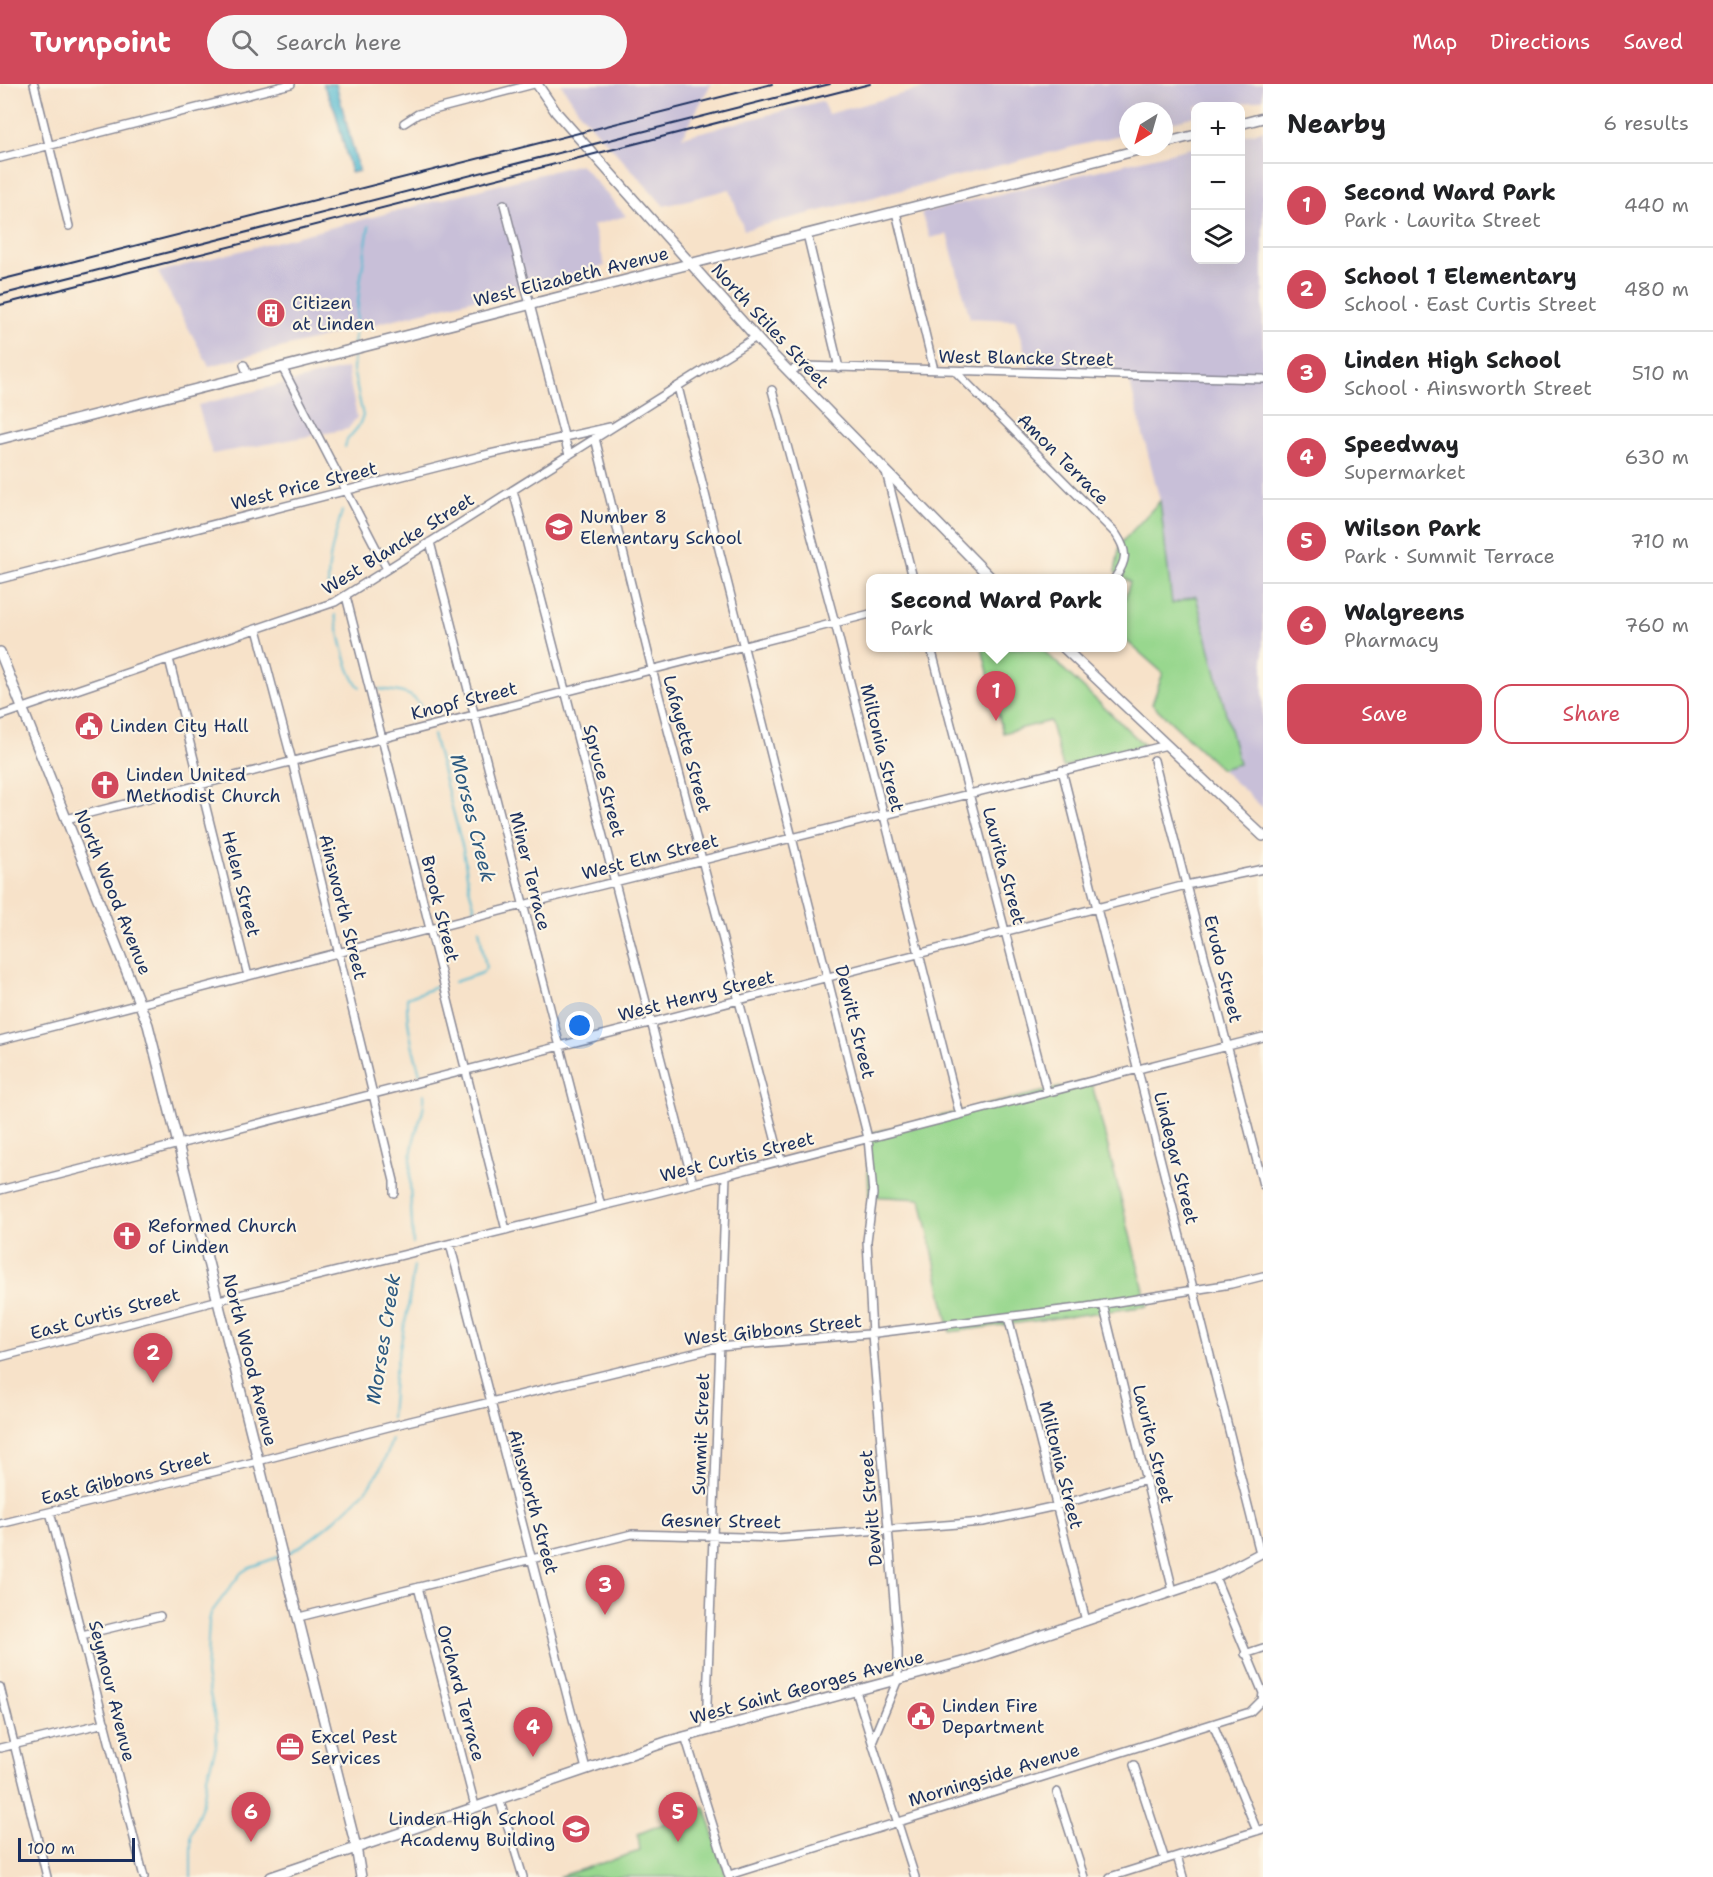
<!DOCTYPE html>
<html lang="en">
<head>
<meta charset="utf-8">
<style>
	body { margin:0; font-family:"Shantell Sans",sans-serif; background:#f6f6f6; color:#202124 }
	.controls { position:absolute; right:18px; top:18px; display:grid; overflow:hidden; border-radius:12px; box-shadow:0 6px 24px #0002 }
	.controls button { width:54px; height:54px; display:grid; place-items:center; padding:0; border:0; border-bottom:2px solid #e0e0e0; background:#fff; color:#202124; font:30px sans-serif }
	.compass { position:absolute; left:1119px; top:18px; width:54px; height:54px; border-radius:50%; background:#fff; box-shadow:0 6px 24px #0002; rotate:217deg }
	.scale { position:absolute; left:18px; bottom:15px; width:117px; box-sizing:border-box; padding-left:6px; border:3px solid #1b2f5e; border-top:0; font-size:16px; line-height:21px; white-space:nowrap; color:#1b2f5e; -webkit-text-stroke:4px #fcf5e5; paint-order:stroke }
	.you { position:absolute; left:580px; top:942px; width:21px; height:21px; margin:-15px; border:4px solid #fff; border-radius:50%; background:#1a73e8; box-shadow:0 0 0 9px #1a73e833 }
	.badge { display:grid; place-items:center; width:39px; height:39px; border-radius:50%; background:#d1495b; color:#fff; font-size:20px; font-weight:700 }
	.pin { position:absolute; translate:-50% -50px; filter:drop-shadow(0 2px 3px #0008) }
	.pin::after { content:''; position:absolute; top:32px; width:21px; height:18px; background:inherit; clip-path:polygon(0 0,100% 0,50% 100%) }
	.popup { position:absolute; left:866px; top:490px; width:261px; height:78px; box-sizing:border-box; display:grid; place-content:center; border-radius:12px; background:#fff; filter:drop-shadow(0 2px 4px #0005); font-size:20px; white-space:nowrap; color:#757577 }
	.popup b { font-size:22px; color:#202124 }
	.popup::after { content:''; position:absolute; left:50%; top:100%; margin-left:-12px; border:12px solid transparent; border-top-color:#fff }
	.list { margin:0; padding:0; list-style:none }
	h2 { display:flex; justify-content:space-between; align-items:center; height:78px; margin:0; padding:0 24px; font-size:26px }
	h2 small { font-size:20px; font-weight:400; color:#757577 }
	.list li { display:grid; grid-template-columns:39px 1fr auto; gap:18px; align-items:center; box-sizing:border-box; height:84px; padding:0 24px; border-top:2px solid #e0e0e0 }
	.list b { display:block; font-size:22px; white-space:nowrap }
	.list p { margin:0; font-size:20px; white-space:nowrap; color:#757577 }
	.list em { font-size:20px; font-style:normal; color:#757577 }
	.actions { display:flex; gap:12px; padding:18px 24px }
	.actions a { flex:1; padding:14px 0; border:2px solid #d1495b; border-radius:18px; text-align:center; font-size:21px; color:#d1495b }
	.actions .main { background:#d1495b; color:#fff }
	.icon { flex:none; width:33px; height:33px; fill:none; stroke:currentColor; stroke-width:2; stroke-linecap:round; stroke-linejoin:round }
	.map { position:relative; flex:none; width:1263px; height:1793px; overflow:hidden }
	header { display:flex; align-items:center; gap:36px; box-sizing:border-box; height:84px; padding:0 30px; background:#d1495b; color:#fff }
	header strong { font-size:28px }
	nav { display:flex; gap:33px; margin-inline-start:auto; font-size:21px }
	.search { width:420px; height:54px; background:#f6f6f6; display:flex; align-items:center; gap:15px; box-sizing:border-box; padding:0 21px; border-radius:33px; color:#757577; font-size:22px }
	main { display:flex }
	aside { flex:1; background:#fff }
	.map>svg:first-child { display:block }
	.industrial { fill:#c8bfd8 }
	.green { fill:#98d78e; stroke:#5a8376; stroke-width:1.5 }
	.water { fill:#53bad1; stroke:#377498; stroke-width:1.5 }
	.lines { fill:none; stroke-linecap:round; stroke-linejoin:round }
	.stream { stroke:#53bad1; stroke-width:2 }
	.street-casing { stroke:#898894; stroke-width:10 }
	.secondary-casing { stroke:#898894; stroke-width:12 }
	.street { stroke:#fff; stroke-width:7 }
	.secondary { stroke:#fff; stroke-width:9 }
	.rail { stroke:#1b2f5e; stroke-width:2 }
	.labels { text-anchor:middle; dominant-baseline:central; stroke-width:4.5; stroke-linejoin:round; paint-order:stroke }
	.street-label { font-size:18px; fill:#1b2f5e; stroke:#fcf5e5 }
	.poi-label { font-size:18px; fill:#1b2f5e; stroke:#fcf5e5; text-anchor:start }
	.water-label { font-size:20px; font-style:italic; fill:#2c5980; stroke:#fcf5e5 }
</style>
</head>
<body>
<header>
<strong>Turnpoint</strong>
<div class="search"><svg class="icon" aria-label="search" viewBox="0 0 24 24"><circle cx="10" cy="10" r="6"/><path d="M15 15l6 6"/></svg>Search here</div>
<nav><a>Map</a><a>Directions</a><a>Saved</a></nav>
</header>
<main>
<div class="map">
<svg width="1263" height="1793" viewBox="0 0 1263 1793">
	<rect width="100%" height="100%" fill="#fcf5e5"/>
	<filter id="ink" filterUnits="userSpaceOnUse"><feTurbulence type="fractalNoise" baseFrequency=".0167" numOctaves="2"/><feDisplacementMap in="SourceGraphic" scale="12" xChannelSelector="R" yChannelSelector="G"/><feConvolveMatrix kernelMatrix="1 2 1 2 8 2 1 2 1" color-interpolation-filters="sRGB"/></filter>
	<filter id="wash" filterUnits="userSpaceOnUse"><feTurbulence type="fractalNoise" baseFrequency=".008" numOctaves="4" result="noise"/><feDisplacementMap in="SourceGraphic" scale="24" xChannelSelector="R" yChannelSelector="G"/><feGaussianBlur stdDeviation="1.35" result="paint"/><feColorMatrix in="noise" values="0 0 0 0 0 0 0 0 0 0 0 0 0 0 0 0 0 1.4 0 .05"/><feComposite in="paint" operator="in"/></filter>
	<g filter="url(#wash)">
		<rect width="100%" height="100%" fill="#f7e2c9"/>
		<path class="industrial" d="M 561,0 L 711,0 L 682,53 L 822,17 L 828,30 L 939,0 L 1263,0 L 1263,15 L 1233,22 L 1196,22 L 1195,32 L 1164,40 L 1164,27 L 1128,27 L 1128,49 L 744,146 L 730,105 L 664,122 L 581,30 Z
			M 1263,46 L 1263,724 L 1221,685 L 1239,680 L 1196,512 L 1172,521 L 1160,417 L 1128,291 L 1031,286 L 1015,236 L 970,234 L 947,150 L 930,154 L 921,129 L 1195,63 L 1196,176 L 1240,176 L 1241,52 Z
			M 580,80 L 626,132 L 593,141 L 605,182 L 209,282 L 158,188 Z
			M 347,284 L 357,333 L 348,345 L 212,370 L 198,321 Z"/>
		<path class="green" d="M 1160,417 L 1172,520 L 1196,512 L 1239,680 L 1221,685 L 1152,620 L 1163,589 L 1122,553 L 1122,524 L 1130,498 L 1115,488 L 1120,460 Z
			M 982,564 L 1041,564 L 1144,661 L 1063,683 L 1050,637 L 1003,649 Z
			M 1091,996 L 1148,1222 L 950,1248 L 921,1115 L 869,1112 L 867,1050 Z
			M 705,1723 L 727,1793 L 558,1793 L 640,1767 L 638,1750 Z"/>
		<path class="water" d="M 323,0 L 336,0 L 359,87 L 351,89 L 335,26 Z"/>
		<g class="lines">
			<path class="stream" d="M 354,261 L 360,199 L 369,142
				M 345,363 L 347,356 L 358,343 L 363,332 L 353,286 L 354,267
				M 329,509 C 325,481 335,453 342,427
				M 335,531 C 339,548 347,593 360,603
				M 379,605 C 405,608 415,608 427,632
				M 433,651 L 463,765 L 469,804 L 475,825
				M 454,898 L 482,889 L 486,884 L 479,845
				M 420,990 C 413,965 406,940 407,914 L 436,903
				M 413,1160 C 412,1127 407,1093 413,1060 C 416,1043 426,1027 424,1010
				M 391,1334 L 394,1293 L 408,1224 L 414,1182
				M 286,1470 C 311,1459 355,1420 372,1398 C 381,1386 388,1369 392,1355
				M 191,1793 L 191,1751 L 203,1718 L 207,1692 L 216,1663 L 217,1644 L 206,1591 L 209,1537 L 211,1529 L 241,1489 L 250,1483 L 281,1472"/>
		</g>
	</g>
	<g filter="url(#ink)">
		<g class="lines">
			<g class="street-casing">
				<path id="street" d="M 34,0 L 69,142
					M 404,39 L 418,30 L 534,0
					M 0,74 L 291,0
					M 504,120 L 569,371
					M 896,128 L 934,286
					M 807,150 L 839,284
					M 244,281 L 248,291
					M 282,283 L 387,485
					M 789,287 L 802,282 L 1263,295
					M 955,287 L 1116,450 C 1128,468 1127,476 1115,494
					M 678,303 L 868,1054 L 873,1110 L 867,1157 L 872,1250 L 898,1565 L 898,1595 L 872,1658 L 915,1793
					M 772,306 L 835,539 L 960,1031
					M 595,354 L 652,585 L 781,1077
					M 886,388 L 913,494
					M 513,406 L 693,1099
					M 430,458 L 601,1122
					M 0,495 L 481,372 L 610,343
					M 346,512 L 506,1146
					M 257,545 L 292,677 L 394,1097 L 394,1109
					M 931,564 L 1047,1008
					M 169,575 L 248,892
					M 0,632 L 335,518 L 756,253
					M 1154,676 L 1263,1101
					M 1062,686 L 1260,1469
					M 66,735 L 870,530
					M 0,956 L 562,811 L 1167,661
					M 0,1106 L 1186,801 L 1263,785
					M 450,1160 L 586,1685
					M 1103,1220 L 1173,1507
					M 1008,1233 L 1086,1537
					M 0,1273 L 223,1215 L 648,1111 L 1263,953
					M 50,1428 L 144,1793
					M 0,1440 L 258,1377 L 411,1337 L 719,1263 L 868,1250 L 1086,1223 L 1231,1200 L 1263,1192
					M 418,1503 L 475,1722
					M 299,1533 L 632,1450 L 777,1454 L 983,1438 L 1056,1422 L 1146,1396
					M 82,1551 L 160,1532
					M 1245,1570 L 1263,1564
					M 0,1603 L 47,1793
					M 856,1607 L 872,1658
					M 1213,1640 L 1257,1747
					M 706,1647 L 726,1091
					M 685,1652 L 729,1793
					M 0,1664 L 105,1639
					M 1134,1681 L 1165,1776
					M 1057,1708 L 1084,1793
					M 499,1714 L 523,1793
					M 1177,1772 L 1183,1793
					M 729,1791 L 1250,1628 L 1262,1616 L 1263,1609 L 1215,1493
					M 1110,1793 L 1263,1745"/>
			</g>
			<g class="secondary-casing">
				<path id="secondary" d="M 537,0 L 556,28 L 579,54 L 763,261 L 991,494
					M 1240,40 L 1263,34
					M 1164,59 L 1196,51
					M 0,355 L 1150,63
					M 1064,564 L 1263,752
					M 0,568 L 148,941 L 356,1763 L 361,1793
					M 271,1793 L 669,1657 L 966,1577 L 1215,1493 L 1263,1468"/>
			</g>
			<use href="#street" class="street"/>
			<use href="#secondary" class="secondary"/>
			<path class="rail" d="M 0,196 L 772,0
				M 0,211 L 830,0
				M 0,221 L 870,0"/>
		</g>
	</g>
	<defs>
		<g id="building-disc" transform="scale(1.5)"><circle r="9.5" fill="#d1495b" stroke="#fcf5e5"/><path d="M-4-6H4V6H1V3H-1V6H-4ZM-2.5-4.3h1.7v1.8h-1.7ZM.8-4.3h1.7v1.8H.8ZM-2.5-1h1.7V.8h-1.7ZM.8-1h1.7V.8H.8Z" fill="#fff"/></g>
		<g id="school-disc" transform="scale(1.5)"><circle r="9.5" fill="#d1495b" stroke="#fcf5e5"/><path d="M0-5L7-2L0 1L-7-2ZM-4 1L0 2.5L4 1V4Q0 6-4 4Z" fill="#fff"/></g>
		<g id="civic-disc" transform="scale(1.5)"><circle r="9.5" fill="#d1495b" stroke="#fcf5e5"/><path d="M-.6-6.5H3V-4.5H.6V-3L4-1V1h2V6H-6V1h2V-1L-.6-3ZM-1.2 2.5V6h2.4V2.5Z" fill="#fff"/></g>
		<g id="church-disc" transform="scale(1.5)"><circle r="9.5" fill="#d1495b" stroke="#fcf5e5"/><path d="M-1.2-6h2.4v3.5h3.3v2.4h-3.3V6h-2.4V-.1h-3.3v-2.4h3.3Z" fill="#fff"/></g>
		<g id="office-disc" transform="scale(1.5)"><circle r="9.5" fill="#d1495b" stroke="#fcf5e5"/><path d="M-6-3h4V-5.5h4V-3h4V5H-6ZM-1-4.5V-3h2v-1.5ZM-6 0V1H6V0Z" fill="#fff"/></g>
	</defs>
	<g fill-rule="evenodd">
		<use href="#building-disc" x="271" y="229"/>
		<use href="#school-disc" x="559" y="443"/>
		<use href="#civic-disc" x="89" y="642"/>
		<use href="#church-disc" x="105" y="701"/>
		<use href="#church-disc" x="127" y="1152"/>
		<use href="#civic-disc" x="921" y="1632"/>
		<use href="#office-disc" x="290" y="1663"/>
		<use href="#school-disc" x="576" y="1745"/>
	</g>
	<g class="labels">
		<g class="street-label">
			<text transform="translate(571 193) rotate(-14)">West Elizabeth Avenue</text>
			<text transform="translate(770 242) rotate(47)">North Stiles Street</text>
			<text transform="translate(1026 274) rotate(1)">West Blancke Street</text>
			<text transform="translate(1063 375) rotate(45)">Amon Terrace</text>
			<text transform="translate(304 402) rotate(-14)">West Price Street</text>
			<text transform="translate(398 460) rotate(-32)">West Blancke Street</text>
			<text transform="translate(464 617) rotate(-14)">Knopf Street</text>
			<text transform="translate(687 660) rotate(75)">Lafayette Street</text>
			<text transform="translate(882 664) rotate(76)">Miltonia Street</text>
			<text transform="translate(604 697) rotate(75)">Spruce Street</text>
			<text transform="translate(650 773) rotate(-14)">West Elm Street</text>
			<text transform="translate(1004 782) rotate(75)">Laurita Street</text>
			<text transform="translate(530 787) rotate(76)">Miner Terrace</text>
			<text transform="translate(241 800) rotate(76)">Helen Street</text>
			<text transform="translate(113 808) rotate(68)">North Wood Avenue</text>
			<text transform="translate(343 823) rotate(76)">Ainsworth Street</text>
			<text transform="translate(440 825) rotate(76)">Brook Street</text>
			<text transform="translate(1223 885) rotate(76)">Erudo Street</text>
			<text transform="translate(696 912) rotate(-14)">West Henry Street</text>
			<text transform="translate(855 938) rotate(76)">Dewitt Street</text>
			<text transform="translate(737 1073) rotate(-14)">West Curtis Street</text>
			<text transform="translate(1176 1074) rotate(76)">Lindegar Street</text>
			<text transform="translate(105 1230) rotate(-15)">East Curtis Street</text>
			<text transform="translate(773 1246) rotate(-6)">West Gibbons Street</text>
			<text transform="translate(250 1276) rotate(76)">North Wood Avenue</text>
			<text transform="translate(701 1350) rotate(-88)">Summit Street</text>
			<text transform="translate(1153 1360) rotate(76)">Laurita Street</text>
			<text transform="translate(1061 1381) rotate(76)">Miltonia Street</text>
			<text transform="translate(126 1394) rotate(-14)">East Gibbons Street</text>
			<text transform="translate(533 1418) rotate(75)">Ainsworth Street</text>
			<text transform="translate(871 1424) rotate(-95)">Dewitt Street</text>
			<text transform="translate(721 1437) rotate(1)">Gesner Street</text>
			<text transform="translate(807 1603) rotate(-15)">West Saint Georges Avenue</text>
			<text transform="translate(112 1607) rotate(76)">Seymour Avenue</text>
			<text transform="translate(461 1609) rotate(75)">Orchard Terrace</text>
			<text transform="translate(994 1691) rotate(-17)">Morningside Avenue</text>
		</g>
		<g class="poi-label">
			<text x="292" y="219">Citizen<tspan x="292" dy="21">at Linden</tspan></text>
			<text x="580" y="433">Number 8<tspan x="580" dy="21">Elementary School</tspan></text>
			<text x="110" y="642">Linden City Hall</text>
			<text x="126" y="691">Linden United<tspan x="126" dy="21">Methodist Church</tspan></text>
			<text x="148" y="1142">Reformed Church<tspan x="148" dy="21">of Linden</tspan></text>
			<text x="942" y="1622">Linden Fire<tspan x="942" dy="21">Department</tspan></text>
			<text x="311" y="1653">Excel Pest<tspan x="311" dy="21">Services</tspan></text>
			<text x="555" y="1735" text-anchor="end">Linden High School<tspan x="555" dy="21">Academy Building</tspan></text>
		</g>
		<g class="water-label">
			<text transform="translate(473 734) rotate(76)">Morses Creek</text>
			<text transform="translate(383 1255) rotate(-81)">Morses Creek</text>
		</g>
	</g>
</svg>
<div class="controls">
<button>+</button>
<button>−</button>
<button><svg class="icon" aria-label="layers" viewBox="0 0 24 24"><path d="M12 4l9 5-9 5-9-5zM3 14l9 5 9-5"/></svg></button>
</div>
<svg class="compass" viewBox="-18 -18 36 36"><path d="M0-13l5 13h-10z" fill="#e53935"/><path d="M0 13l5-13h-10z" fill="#757577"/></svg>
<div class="scale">100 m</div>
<div class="you"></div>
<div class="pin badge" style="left:996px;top:637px">1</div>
<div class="popup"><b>Second Ward Park</b>Park</div>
<div class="pin badge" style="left:153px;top:1299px">2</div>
<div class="pin badge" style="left:605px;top:1531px">3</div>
<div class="pin badge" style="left:533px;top:1673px">4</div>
<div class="pin badge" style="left:678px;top:1758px">5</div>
<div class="pin badge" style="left:251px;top:1758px">6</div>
</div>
<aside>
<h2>Nearby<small>6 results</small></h2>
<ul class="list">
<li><span class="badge">1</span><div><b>Second Ward Park</b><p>Park · Laurita Street</p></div><em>440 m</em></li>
<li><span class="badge">2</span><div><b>School 1 Elementary</b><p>School · East Curtis Street</p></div><em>480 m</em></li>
<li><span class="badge">3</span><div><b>Linden High School</b><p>School · Ainsworth Street</p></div><em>510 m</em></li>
<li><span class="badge">4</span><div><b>Speedway</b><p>Supermarket</p></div><em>630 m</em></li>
<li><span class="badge">5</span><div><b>Wilson Park</b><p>Park · Summit Terrace</p></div><em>710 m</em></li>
<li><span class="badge">6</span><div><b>Walgreens</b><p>Pharmacy</p></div><em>760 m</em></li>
</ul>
<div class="actions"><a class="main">Save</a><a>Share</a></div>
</aside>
</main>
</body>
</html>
